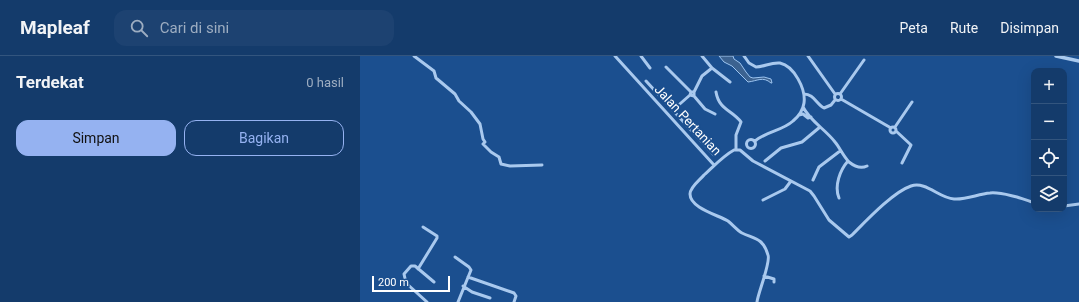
<!DOCTYPE html>
<html lang="id">
<head>
<meta charset="utf-8">
<style>
	body { margin:0; font-family:Roboto,sans-serif; background:#1d4271; color:#f1f3f6 }
	.controls { position:absolute; right:12px; top:12px; display:grid; overflow:hidden; border-radius:8px; box-shadow:0 4px 16px #0002 }
	.controls button { width:36px; height:36px; display:grid; place-items:center; padding:0; border:0; border-bottom:1px solid #33557e; background:#143b6b; color:#f1f3f6; font:20px sans-serif }
	.scale { position:absolute; left:12px; bottom:10px; width:78px; box-sizing:border-box; padding-left:4px; border:2px solid #fff; border-top:0; font-size:11px; line-height:14px; white-space:nowrap; color:#fff; -webkit-text-stroke:3px #1b4f8f; paint-order:stroke }
	.list { margin:0; padding:0; list-style:none }
	h2 { display:flex; justify-content:space-between; align-items:center; height:52px; margin:0; padding:0 16px; font-size:17px }
	h2 small { font-size:13px; font-weight:400; color:#9dadc1 }
	.actions { display:flex; gap:8px; padding:12px 16px }
	.actions a { flex:1; padding:9px 0; border:1px solid #95b2f1; border-radius:12px; text-align:center; font-size:14px; color:#95b2f1 }
	.actions .main { background:#95b2f1; color:#111 }
	.icon { flex:none; width:22px; height:22px; fill:none; stroke:currentColor; stroke-width:2; stroke-linecap:round; stroke-linejoin:round }
	.map { position:relative; flex:none; width:719px; height:246px; overflow:hidden }
	header { display:flex; align-items:center; gap:24px; box-sizing:border-box; height:56px; padding:0 20px; background:#143b6b; border-bottom:1px solid #33557e }
	header strong { font-size:19px }
	nav { display:flex; gap:22px; margin-inline-start:auto; font-size:14px }
	.search { width:280px; height:36px; background:#1d4271; display:flex; align-items:center; gap:10px; box-sizing:border-box; padding:0 14px; border-radius:12px; color:#9dadc1; font-size:15px }
	main { display:flex }
	aside { flex:1; background:#143b6b }
	.map>svg:first-child { display:block }
	.water { fill:#3c6290; stroke:#9cc4f0 }
	.lines { fill:none; stroke-linecap:round; stroke-linejoin:round }
	.minor { stroke:#a9c9ee; stroke-width:3 }
	.tertiary { stroke:#a9c9ee; stroke-width:3.5 }
	.labels { text-anchor:middle; dominant-baseline:central; stroke-width:4; stroke-linejoin:round; paint-order:stroke }
	.street-label { font-size:13px; fill:#fff; stroke:#1b4f8f }
</style>
</head>
<body>
<header>
<strong>Mapleaf</strong>
<div class="search"><svg class="icon" aria-label="search" viewBox="0 0 24 24"><circle cx="10" cy="10" r="6"/><path d="M15 15l6 6"/></svg>Cari di sini</div>
<nav><a>Peta</a><a>Rute</a><a>Disimpan</a></nav>
</header>
<main>
<aside>
<h2>Terdekat<small>0 hasil</small></h2>
<ul class="list">
</ul>
<div class="actions"><a class="main">Simpan</a><a>Bagikan</a></div>
</aside>
<div class="map">
<svg width="719" height="246" viewBox="0 0 719 246">
	<rect width="100%" height="100%" fill="#1b4f8f"/>
	<path class="water" d="M 359,0 L 373,0 L 374,3 L 380,7 L 386,16 L 390,21 L 393,22 L 404,21 L 411,23 L 412,27 L 411,27 C 403,20 397,25 388,26 L 372,10 L 364,6 Z"/>
	<g class="lines">
		<path class="minor" d="M 54,0 L 74,15 L 76,22 L 95,38 L 99,45 L 111,56 L 120,68 L 123,83 L 125,86 L 123,88 L 131,96 L 139,101 L 141,108 L 150,110 L 182,109
			M 255,0 L 354,109
			M 281,0 L 290,12
			M 342,0 L 352,12 L 370,26
			M 384,0 L 389,7 L 396,11 C 404,11 411,6 420,7 C 434,10 446,33 444,47 C 443,54 439,60 433,65 C 422,75 407,75 395,85
			M 448,0 L 475,38
			M 306,11 L 331,36
			M 286,25 L 354,99
			M 334,36 L 342,20 L 352,12
			M 356,36 C 359,54 372,54 381,66 L 376,79 L 376,94
			M474.5 41a3.5 3.5 0 1 1 7 0a3.5 3.5 0 1 1-7 0Z
			M 444,38 C 454,38 456,48 464,52 L 471,49 L 475,44
			M 480,38 L 504,4
			M 334,40 L 330,39 L 331,36 L 334,36 L 334,40 L 345,53 L 355,58
			M 481,43 L 531,72
			M 443,51 C 450,65 465,73 475,86 C 480,92 483,100 489,106 C 494,110 501,113 507,110
			M 313,54 L 330,39
			M 439,59 L 443,58 L 448,62 L 451,61
			M 535,71 L 552,46
			M530 74a3 3 0 1 1 6 0a3 3 0 1 1-6 0Z
			M 536,75 L 551,89 L 542,107
			M386.5 88a4.5 4.5 0 1 1 9 0a4.5 4.5 0 1 1-9 0Z
			M 405,105 L 421,92 L 442,86 L 460,71
			M 453,124 L 459,111 L 480,95
			M 479,142 C 474,130 480,114 488,105
			M 403,144 L 425,133 L 431,125
			M 704,150 L 719,148
			M 95,201 L 109,211 L 111,214 L 98,246
			M 58,213 L 77,182 L 77,180 L 63,171
			M 404,220 L 414,223 L 414,226
			M 108,221 L 154,237 L 156,240 L 154,246
			M 103,230 L 112,236 L 130,242
			M 67,246 L 46,227 L 44,218 L 51,210 L 55,210 L 74,226
			M 397,246 C 398,237 411,206 408,199 C 403,182 395,183 382,177 C 377,174 373,169 368,165 C 358,159 330,152 330,138 C 330,131 340,124 344,119 C 353,111 363,100 374,94 L 380,94 L 393,105 L 450,135 L 454,140 L 469,164 L 489,181 L 492,179 C 506,165 533,136 551,130 C 566,125 579,142 594,143 C 606,144 618,138 630,137 C 639,136 648,139 657,141 C 663,143 668,144 674,147"/>
		<path class="tertiary" d="M 696,0 L 719,5"/>
	</g>
	<g class="labels">
		<g class="street-label">
			<text transform="translate(328 64) rotate(47)">Jalan Pertanian</text>
		</g>
	</g>
</svg>
<div class="controls">
<button>+</button>
<button>−</button>
<button><svg class="icon" aria-label="locate" viewBox="0 0 24 24"><circle cx="12" cy="12" r="6"/><path d="M12 2v4M12 18v4M2 12h4M18 12h4"/></svg></button>
<button><svg class="icon" aria-label="layers" viewBox="0 0 24 24"><path d="M12 4l9 5-9 5-9-5zM3 14l9 5 9-5"/></svg></button>
</div>
<div class="scale">200 m</div>
</div>
</main>
</body>
</html>
